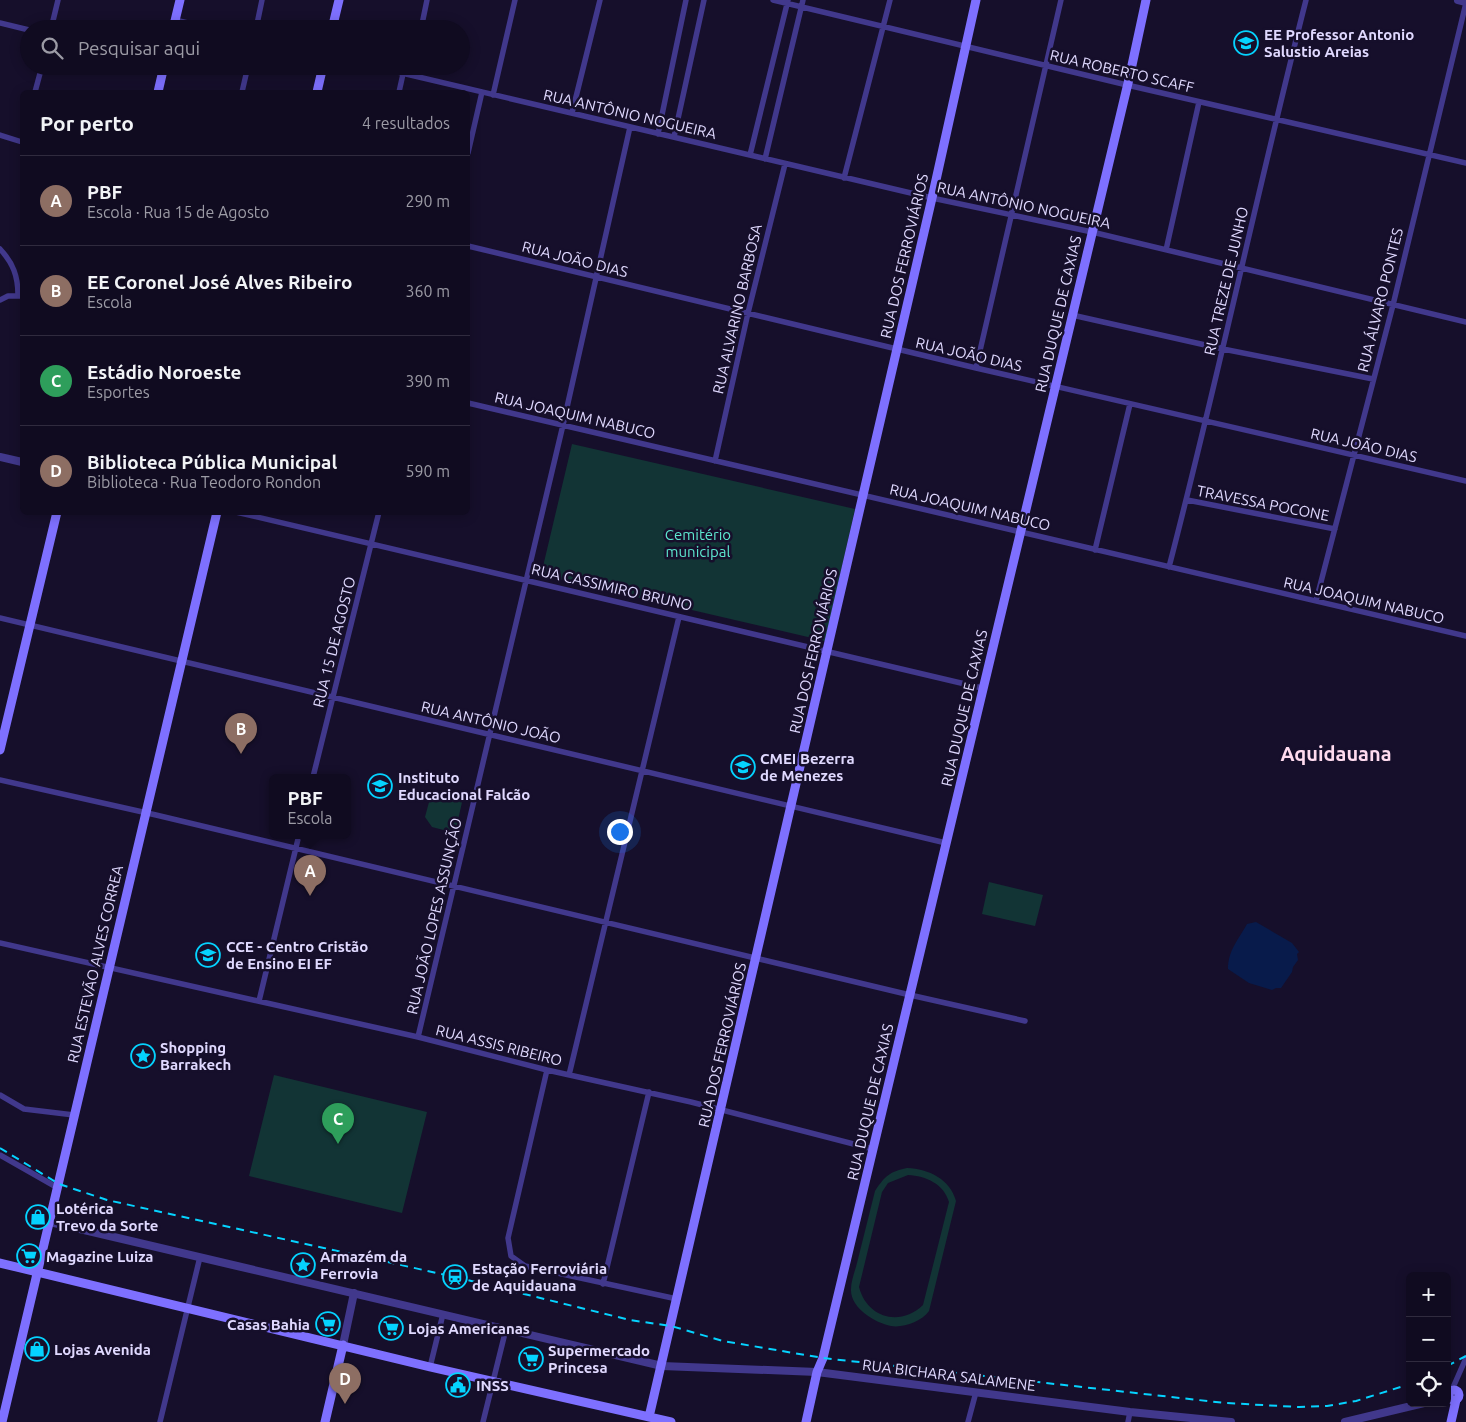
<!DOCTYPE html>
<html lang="pt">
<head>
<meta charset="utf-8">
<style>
	body { margin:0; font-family:Ubuntu,sans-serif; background:#191429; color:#f1f3f6 }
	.controls { position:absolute; right:15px; bottom:15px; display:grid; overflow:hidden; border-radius:8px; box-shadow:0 2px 12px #0003 }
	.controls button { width:45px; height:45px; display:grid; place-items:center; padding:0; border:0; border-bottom:1px solid #302b3e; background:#100b20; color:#f1f3f6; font:25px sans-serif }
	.you { position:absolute; left:619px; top:831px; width:18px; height:18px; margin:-12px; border:4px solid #fff; border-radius:50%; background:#1a73e8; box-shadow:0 0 0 8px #1a73e833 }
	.badge { display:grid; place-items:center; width:32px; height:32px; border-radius:50%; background:#db2777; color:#fff; font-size:16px; font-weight:700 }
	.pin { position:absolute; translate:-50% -41px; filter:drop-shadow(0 1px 2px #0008) }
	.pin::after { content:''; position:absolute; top:26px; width:18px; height:15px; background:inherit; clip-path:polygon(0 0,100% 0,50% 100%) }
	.popup { position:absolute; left:269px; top:774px; width:82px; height:65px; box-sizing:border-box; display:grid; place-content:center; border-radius:8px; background:#100b20; filter:drop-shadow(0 1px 4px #0005); font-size:16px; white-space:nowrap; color:#9c9ba5 }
	.popup b { font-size:19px; color:#f1f3f6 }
	.popup::after { content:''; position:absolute; left:50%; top:100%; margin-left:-10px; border:10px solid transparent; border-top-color:#100b20 }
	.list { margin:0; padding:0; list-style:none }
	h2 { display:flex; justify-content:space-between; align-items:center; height:65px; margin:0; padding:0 20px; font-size:21px }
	h2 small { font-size:16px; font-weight:400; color:#9c9ba5 }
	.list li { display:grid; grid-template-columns:32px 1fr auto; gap:15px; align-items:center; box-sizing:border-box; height:90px; padding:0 20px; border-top:1px solid #302b3e }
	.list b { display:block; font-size:19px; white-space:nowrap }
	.list p { margin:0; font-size:16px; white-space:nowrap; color:#9c9ba5 }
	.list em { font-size:16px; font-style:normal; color:#9c9ba5 }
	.icon { flex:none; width:28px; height:28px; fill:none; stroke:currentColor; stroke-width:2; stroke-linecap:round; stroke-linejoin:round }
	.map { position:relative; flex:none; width:1466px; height:1422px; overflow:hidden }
	.search { position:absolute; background:#100b20; box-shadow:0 2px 12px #0003; left:20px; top:20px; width:450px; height:55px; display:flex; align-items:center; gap:12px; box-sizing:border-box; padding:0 18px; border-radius:28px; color:#9c9ba5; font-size:19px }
	.panel { position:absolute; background:#100b20; box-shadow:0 2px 12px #0003; left:20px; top:90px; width:450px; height:425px; border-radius:8px }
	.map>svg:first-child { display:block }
	.green { fill:#123435; fill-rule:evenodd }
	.water { fill:#081b4b }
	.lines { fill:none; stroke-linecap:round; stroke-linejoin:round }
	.minor { stroke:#41388c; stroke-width:5.5 }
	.tertiary { stroke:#41388c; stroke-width:8 }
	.secondary { stroke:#7e70ff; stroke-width:9 }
	.rail { stroke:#05d3ff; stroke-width:2; stroke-dasharray:8 6; stroke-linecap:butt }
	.labels { text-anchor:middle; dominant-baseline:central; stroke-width:5; stroke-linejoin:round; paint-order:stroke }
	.poi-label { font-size:15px; font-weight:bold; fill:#e0d9ff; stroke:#160f2b; text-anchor:start }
	.street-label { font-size:15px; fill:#e0d9ff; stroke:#160f2b }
	.park-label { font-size:15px; fill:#5de7cf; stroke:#160f2b }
	.district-label { font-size:20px; font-weight:bold; fill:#ffdbef; stroke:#160f2b }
</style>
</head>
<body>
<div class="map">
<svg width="1466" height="1422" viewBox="0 0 1466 1422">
	<rect width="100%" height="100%" fill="#160f2b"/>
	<path class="green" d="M 572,444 L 855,509 L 825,641 L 541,575 Z
		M 432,791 L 463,798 L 455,833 L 432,827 L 425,817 Z
		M 989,882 L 1043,895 L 1035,926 L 982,914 Z
		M 274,1075 L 427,1112 L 402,1213 L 249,1176 Z
		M 907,1168 C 929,1169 950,1179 956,1201 L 929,1311 C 921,1322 903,1328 891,1326 C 875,1323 850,1308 851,1289 C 851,1281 855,1271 857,1263 C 863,1239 869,1215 875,1191 C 885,1176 889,1172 907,1168 ZM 908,1175 C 926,1176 944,1184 949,1202 L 923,1305 C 900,1327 867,1318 859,1287 L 882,1192 L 888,1183 Z"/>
	<path class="water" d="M 1256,922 L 1292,943 L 1299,952 L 1297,954 L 1298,960 L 1293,967 L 1292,972 L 1281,988 L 1276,988 L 1272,990 L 1249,983 L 1228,969 C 1228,950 1239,939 1247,924 Z"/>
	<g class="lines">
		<path class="minor" d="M 773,0 L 1127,85 L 1466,163
			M 175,20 L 213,29
			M 0,23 L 29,30
			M 51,29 L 58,0
			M 256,29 L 262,0
			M 421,29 L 427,0
			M 372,66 L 932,198 L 1092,232 L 1466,322
			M 410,75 L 412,66
			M 35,92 L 42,66
			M 242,92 L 248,66
			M 399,92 L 403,74
			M 493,95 L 515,0
			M 572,113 L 600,0
			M 658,134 L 686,0
			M 0,135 L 22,142
			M 674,137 L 704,0
			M 468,153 L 482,92
			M 750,155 L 788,0
			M 765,159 L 803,0
			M 844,178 L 890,0
			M 468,246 L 976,368 L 1466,481
			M 0,249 C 13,263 18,276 18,295
			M 1166,250 L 1199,102
			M 0,300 L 8,296 L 22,296
			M 1072,315 L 1223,349 L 1373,379
			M 976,368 L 1061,0
			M 468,403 L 1466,636
			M 715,461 L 748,313 L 785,164
			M 1187,500 L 1335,529
			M 236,512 L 982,688
			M 1095,550 L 1130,404
			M 1169,567 C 1218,379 1258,188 1306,0
			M 1316,601 L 1393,305 L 1466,3
			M 0,618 L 946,843
			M 313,777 L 379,512
			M 0,780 L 156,815 L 910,995 L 1025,1021
			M 0,943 L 418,1037 L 547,1070 L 691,1102 L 873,1149
			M 259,1001 L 299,835
			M 418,1037 L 563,425 L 630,127
			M 547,1070 L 508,1238 L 511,1256 L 525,1266 L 677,1299
			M 569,1075 L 679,617
			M 0,1095 L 24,1109 L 74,1115
			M 0,1155 L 58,1188
			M 603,1284 L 649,1092
			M 430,1367 L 443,1314
			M 1451,1392 L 1466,1358
			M 160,1422 L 200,1257
			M 483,1422 L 506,1329
			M 968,1422 L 976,1392
			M 1128,1422 L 1130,1412"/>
		<path class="tertiary" d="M 1458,0 L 1466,2
			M 0,457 L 22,462
			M 50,1222 L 662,1366 L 817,1372 L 1130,1412 L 1231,1422
			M 343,1345 L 354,1293
			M 1447,1398 L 1449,1397
			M 1345,1422 L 1424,1403"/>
		<path class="secondary" d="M 173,29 L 180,0
			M 332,29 L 339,0
			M 158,92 L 164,66
			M 317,92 L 323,66
			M 0,750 L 57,512
			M 0,1263 L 430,1367 L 671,1422
			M1449 1395a5 5 0 1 1 10 0a5 5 0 1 1-10 0Z
			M 649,1417 L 932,198 L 976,0
			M 2,1422 L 217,512
			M 325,1422 L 343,1345
			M 806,1422 L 817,1372 L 823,1358 L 1129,79 L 1146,0
			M 1451,1422 L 1456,1400"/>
		<path class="rail" d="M 0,1148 L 59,1184 L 107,1200 L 455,1277 L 630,1320 L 671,1326 L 723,1341 L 823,1358 L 1225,1403 L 1299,1407 L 1327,1406 L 1356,1401 L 1410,1384
			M 1447,1366 L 1466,1356"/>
	</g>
	<defs>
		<g id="school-ring" transform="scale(1.25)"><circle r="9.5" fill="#160f2b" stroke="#05d3ff" stroke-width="1.5"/><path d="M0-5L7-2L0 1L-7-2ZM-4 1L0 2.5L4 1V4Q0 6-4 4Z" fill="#05d3ff"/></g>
		<g id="sight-ring" transform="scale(1.25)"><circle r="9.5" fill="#160f2b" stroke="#05d3ff" stroke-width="1.5"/><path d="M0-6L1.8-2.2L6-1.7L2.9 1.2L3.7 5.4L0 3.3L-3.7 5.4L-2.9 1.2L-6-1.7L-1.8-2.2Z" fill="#05d3ff"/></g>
		<g id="shop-ring" transform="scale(1.25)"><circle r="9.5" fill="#160f2b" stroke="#05d3ff" stroke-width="1.5"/><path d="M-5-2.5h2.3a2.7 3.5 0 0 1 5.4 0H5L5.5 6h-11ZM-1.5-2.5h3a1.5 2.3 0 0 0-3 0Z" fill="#05d3ff"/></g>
		<g id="supermarket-ring" transform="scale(1.25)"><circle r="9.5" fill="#160f2b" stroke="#05d3ff" stroke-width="1.5"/><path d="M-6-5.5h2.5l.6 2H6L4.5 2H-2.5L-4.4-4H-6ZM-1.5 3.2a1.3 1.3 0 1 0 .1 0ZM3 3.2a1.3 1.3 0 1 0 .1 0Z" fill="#05d3ff"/></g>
		<g id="station-ring" transform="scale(1.25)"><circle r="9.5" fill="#160f2b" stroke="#05d3ff" stroke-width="1.5"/><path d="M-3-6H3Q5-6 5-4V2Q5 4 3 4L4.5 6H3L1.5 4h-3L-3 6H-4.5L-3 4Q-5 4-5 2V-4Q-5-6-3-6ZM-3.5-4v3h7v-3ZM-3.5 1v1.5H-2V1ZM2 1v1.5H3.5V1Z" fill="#05d3ff"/></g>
		<g id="civic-ring" transform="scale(1.25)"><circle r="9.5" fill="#160f2b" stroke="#05d3ff" stroke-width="1.5"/><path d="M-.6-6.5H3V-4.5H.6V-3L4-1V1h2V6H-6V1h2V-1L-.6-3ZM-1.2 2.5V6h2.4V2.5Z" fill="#05d3ff"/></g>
	</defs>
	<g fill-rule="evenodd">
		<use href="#school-ring" x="1246" y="43"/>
		<use href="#school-ring" x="743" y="767"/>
		<use href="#school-ring" x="380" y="786"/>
		<use href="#school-ring" x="208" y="955"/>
		<use href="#sight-ring" x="143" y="1056"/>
		<use href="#shop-ring" x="38" y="1217"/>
		<use href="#supermarket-ring" x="29" y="1256"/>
		<use href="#sight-ring" x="303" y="1265"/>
		<use href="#station-ring" x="455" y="1277"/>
		<use href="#supermarket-ring" x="328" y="1324"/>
		<use href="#supermarket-ring" x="391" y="1328"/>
		<use href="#shop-ring" x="37" y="1349"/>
		<use href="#supermarket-ring" x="531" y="1359"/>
		<use href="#civic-ring" x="458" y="1385"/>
	</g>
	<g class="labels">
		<g class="poi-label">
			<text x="1264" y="34">EE Professor Antonio<tspan x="1264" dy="17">Salustio Areias</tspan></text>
			<text x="760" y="758">CMEI Bezerra<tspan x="760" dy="17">de Menezes</tspan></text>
			<text x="398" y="777">Instituto<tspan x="398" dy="17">Educacional Falcão</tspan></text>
			<text x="226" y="946">CCE - Centro Cristão<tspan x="226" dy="17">de Ensino EI EF</tspan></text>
			<text x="160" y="1047">Shopping<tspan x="160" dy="17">Barrakech</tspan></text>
			<text x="56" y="1208">Lotérica<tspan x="56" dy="17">Trevo da Sorte</tspan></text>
			<text x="46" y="1256">Magazine Luiza</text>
			<text x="320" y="1256">Armazém da<tspan x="320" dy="17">Ferrovia</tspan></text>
			<text x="472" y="1268">Estação Ferroviária<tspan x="472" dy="17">de Aquidauana</tspan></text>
			<text x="310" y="1324" text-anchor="end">Casas Bahia</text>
			<text x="408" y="1328">Lojas Americanas</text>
			<text x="54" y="1349">Lojas Avenida</text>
			<text x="548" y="1350">Supermercado<tspan x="548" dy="17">Princesa</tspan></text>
			<text x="476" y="1385">INSS</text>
		</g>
		<g class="street-label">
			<text transform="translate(1122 71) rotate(13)">RUA ROBERTO SCAFF</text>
			<text transform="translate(630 114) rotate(13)">RUA ANTÔNIO NOGUEIRA</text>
			<text transform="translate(1024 205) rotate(12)">RUA ANTÔNIO NOGUEIRA</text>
			<text transform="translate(904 256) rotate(-77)">RUA DOS FERROVIÁRIOS</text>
			<text transform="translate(575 259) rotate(14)">RUA JOÃO DIAS</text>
			<text transform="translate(1226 281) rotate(-77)">RUA TREZE DE JUNHO</text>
			<text transform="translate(1380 300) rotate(-76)">RUA ÁLVARO PONTES</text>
			<text transform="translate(737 309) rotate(-77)">RUA ALVARINO BARBOSA</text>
			<text transform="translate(1058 314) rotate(-77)">RUA DUQUE DE CAXIAS</text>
			<text transform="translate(969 354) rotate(13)">RUA JOÃO DIAS</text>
			<text transform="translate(575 415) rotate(13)">RUA JOAQUIM NABUCO</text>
			<text transform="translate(1364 445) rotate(13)">RUA JOÃO DIAS</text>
			<text transform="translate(1263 503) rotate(11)">TRAVESSA POCONE</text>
			<text transform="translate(970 507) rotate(13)">RUA JOAQUIM NABUCO</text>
			<text transform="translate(612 587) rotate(13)">RUA CASSIMIRO BRUNO</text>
			<text transform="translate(1364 600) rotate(13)">RUA JOAQUIM NABUCO</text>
			<text transform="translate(334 642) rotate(-76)">RUA 15 DE AGOSTO</text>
			<text transform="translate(813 651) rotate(-77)">RUA DOS FERROVIÁRIOS</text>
			<text transform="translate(964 708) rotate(-77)">RUA DUQUE DE CAXIAS</text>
			<text transform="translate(491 722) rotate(13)">RUA ANTÔNIO JOÃO</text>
			<text transform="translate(434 916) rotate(-77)">RUA JOÃO LOPES ASSUNÇÃO</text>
			<text transform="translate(95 964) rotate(-77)">RUA ESTEVÃO ALVES CORREA</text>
			<text transform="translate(499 1045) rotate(14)">RUA ASSIS RIBEIRO</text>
			<text transform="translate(722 1045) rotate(-77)">RUA DOS FERROVIÁRIOS</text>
			<text transform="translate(870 1102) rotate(-77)">RUA DUQUE DE CAXIAS</text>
			<text transform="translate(949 1375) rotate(7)">RUA BICHARA SALAMENE</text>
		</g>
		<g class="park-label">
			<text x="698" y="534">Cemitério<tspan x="698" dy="17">municipal</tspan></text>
		</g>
		<g class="district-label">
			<text x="1336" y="753">Aquidauana</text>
		</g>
	</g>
</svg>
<div class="controls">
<button>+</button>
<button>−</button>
<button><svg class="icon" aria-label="locate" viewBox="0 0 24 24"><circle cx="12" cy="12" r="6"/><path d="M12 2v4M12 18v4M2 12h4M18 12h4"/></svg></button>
</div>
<div class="you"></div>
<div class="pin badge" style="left:310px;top:896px;background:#8d6e63">A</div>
<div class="popup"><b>PBF</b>Escola</div>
<div class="pin badge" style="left:241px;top:754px;background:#8d6e63">B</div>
<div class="pin badge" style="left:338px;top:1144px;background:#2e9e5b">C</div>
<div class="pin badge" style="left:345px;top:1404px;background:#8d6e63">D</div>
<div class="search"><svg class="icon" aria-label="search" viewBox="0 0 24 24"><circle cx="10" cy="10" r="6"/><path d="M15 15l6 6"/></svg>Pesquisar aqui</div>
<section class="panel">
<h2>Por perto<small>4 resultados</small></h2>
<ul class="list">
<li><span class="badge" style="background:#8d6e63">A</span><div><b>PBF</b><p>Escola · Rua 15 de Agosto</p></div><em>290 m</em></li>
<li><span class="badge" style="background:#8d6e63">B</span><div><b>EE Coronel José Alves Ribeiro</b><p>Escola</p></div><em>360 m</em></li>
<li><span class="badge" style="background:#2e9e5b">C</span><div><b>Estádio Noroeste</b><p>Esportes</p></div><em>390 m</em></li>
<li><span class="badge" style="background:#8d6e63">D</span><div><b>Biblioteca Pública Municipal</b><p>Biblioteca · Rua Teodoro Rondon</p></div><em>590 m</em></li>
</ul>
</section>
</div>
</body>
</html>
